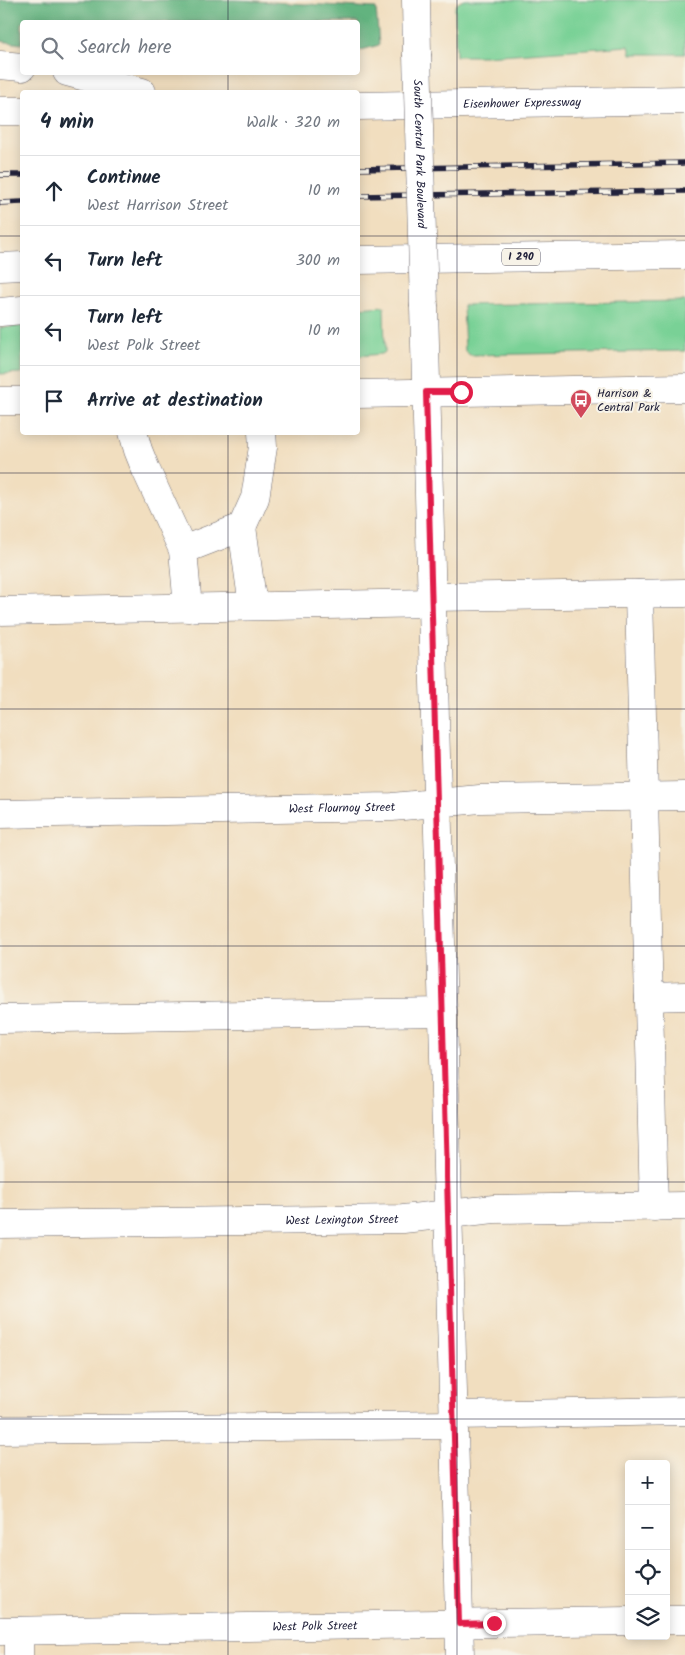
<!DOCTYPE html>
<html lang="en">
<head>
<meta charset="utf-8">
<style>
	body { margin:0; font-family:Kalam,sans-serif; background:#f2f2f3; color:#1f2937 }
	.controls { position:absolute; right:15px; bottom:15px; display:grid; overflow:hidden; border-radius:5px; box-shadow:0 2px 12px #0003 }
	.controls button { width:45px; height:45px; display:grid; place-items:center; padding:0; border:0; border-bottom:1px solid #e0e1e3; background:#fff; color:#1f2937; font:25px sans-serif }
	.stop { position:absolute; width:15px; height:15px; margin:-11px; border:4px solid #e11d48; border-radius:50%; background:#fff }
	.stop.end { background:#e11d48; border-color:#fff; box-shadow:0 1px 5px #0008 }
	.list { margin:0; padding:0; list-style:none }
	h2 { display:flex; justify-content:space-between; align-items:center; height:65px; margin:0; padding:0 20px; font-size:21px }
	h2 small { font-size:16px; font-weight:400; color:#747a83 }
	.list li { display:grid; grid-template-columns:32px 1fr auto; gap:15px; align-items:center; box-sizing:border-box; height:70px; padding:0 20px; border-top:1px solid #e0e1e3 }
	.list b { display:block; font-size:19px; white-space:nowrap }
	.list p { margin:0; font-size:16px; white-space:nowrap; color:#747a83 }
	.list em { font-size:16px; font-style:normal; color:#747a83 }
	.icon { flex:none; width:28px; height:28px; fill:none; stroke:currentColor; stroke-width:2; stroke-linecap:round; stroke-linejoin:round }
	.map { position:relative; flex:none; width:685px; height:1655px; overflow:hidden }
	.search { position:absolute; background:#fff; box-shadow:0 2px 12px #0003; left:20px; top:20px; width:340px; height:55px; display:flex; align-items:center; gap:12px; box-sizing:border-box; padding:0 18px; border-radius:5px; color:#747a83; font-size:19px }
	.panel { position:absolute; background:#fff; box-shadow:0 2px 12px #0003; left:20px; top:90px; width:340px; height:345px; border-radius:5px }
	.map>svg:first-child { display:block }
	.green { fill:#79d196; stroke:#4e7a68 }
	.forest { fill:#62b37f; stroke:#426a5d }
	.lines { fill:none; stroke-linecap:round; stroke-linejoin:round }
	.minor-casing { stroke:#6a6469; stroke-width:29 }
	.highway-casing { stroke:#6a6469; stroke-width:29 }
	.minor { stroke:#fff; stroke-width:28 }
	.highway { stroke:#fff; stroke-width:28 }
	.rail-casing { stroke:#22223b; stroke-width:5.5 }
	.rail { stroke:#f7f3e8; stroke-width:4; stroke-dasharray:11; stroke-linecap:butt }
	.minor-bridge-casing { stroke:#6a6469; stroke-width:29; stroke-linecap:butt }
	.minor-bridge { stroke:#fff; stroke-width:28 }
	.route { stroke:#e11d48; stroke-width:6 }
	.grid { fill:none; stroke:#22223b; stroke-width:1; stroke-opacity:0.55 }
	.labels { text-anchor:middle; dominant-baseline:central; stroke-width:4; stroke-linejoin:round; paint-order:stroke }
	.shield { fill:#f7f3e8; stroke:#62616f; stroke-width:1 }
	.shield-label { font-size:11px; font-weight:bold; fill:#22223b }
	.street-label { font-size:12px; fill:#22223b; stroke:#f7f3e8 }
	.poi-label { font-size:12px; fill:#22223b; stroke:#f7f3e8; text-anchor:start }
</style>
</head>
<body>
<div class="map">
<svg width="685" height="1655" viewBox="0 0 685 1655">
	<rect width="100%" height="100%" fill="#f7f3e8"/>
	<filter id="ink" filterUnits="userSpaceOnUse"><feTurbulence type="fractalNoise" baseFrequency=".02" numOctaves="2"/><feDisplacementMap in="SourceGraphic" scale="10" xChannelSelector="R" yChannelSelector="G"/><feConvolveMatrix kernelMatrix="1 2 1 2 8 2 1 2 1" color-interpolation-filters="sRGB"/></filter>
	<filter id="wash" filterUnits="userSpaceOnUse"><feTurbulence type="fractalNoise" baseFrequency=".0096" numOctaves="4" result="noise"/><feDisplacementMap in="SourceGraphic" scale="20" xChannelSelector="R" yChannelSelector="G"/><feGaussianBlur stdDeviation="1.12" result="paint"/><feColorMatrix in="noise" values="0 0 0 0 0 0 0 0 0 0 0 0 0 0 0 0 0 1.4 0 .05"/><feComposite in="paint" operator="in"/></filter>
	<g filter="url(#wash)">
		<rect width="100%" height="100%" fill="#f1debf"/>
		<path class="green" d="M 465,0 L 685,0 L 685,54 L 631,54 L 629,46 L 486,56 L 456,56 L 455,7 L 459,2 Z
			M 685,301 L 685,351 L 470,355 L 465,351 L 463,305 Z
			M 384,306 L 385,352 L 382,354 L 358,356 L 358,308 Z
			M 22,326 L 22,373 L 0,374 L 0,328 Z"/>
		<path class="forest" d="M 0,0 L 237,0 L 376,8 L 379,45 L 358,51 L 358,22 L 22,22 L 22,44 L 0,41 Z"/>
	</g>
	<g filter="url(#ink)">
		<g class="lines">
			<g class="minor-casing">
				<g id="minor">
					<path d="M 416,0 L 417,54"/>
					<path d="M 424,307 L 460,1655"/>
					<path d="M 358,394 L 685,388"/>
					<path d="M 0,401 L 22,401"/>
					<path d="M 133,432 L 138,450 L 146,470 L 183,550 L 188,608"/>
					<path d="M 242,527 L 253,606"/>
					<path d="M 183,550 L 242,527 L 255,498 L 263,447 L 262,432"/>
					<path d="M 639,594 L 654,1207"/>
					<path d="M 432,597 L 685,593"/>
					<path d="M 0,611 L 432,603"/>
					<path id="s1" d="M 0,814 L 392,807 L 480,799 L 685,796"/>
					<path d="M 649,997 L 685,996"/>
					<path d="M 0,1019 L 443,1012"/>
					<path id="s2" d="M 0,1224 L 403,1219 L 494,1209 L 685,1206"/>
					<path d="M 453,1415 L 685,1411"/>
					<path d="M 0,1430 L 454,1425"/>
					<path d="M 666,1620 L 685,1620"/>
					<path id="s3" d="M 0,1631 L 629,1621"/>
					<path d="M 19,1631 L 19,1655"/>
				</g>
			</g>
			<g class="highway-casing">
				<g id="highway">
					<path d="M 0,65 L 22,67"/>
					<path d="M 67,72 L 142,92"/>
					<path id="s4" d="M 358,106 L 685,100"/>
					<path d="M 0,111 L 22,111"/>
					<path d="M 358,260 L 685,255"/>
					<path d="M 0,267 L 22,266"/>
					<path d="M 0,312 L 22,310"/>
				</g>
			</g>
			<use href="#minor" class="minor"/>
			<use href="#highway" class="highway"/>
			<g class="rail-casing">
				<path id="rail" d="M 358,169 L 685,163
					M 0,175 L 22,175
					M 358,196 L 685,191
					M 0,203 L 22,202"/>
			</g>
			<use href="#rail" class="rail"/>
			<g class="minor-bridge-casing">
				<g id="minor-bridge">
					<path id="s5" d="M 417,54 L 424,307"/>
				</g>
			</g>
			<use href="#minor-bridge" class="minor-bridge"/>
		</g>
	</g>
	<g class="lines" filter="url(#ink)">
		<path class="route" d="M 461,392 L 426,392 L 458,1588 L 459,1624 L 494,1623"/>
	</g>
	<path class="grid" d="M 228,0 L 228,22M 457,0 L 457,1655M 228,72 L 228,92M 0,236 L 22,236M 358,236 L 685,236M 228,432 L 228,1655M 0,473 L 685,473M 0,709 L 685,709M 0,946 L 685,946M 0,1182 L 685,1182M 0,1419 L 685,1419"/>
	<defs>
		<g id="bus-pin" transform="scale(1.125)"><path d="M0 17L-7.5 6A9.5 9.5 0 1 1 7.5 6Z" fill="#d1495b" stroke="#f7f3e8"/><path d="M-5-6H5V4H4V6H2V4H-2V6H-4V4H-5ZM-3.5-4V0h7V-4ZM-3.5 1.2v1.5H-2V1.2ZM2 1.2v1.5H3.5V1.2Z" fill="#fff"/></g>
	</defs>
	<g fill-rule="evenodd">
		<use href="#bus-pin" x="581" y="400"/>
	</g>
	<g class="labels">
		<rect class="shield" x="502" y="248.5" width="38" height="17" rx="4"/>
		<g class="shield-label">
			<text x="521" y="257">I 290</text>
		</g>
		<g class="street-label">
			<text stroke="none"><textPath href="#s4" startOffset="164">Eisenhower Expressway</textPath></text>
			<text stroke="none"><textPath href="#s5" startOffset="100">South Central Park Boulevard</textPath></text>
			<text stroke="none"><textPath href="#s1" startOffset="342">West Flournoy Street</textPath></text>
			<text stroke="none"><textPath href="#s2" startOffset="342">West Lexington Street</textPath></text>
			<text stroke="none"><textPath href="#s3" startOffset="315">West Polk Street</textPath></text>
		</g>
		<g class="poi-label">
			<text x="597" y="393">Harrison &amp;<tspan x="597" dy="14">Central Park</tspan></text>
		</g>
	</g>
</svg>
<div class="controls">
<button>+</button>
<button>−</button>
<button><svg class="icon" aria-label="locate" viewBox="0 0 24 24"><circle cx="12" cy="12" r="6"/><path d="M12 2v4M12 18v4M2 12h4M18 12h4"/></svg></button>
<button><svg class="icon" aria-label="layers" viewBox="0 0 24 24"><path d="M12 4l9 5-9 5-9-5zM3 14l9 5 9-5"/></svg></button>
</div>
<div class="stop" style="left:461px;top:392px"></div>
<div class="stop end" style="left:494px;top:1623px"></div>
<div class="search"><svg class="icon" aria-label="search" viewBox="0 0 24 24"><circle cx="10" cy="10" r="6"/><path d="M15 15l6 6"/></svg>Search here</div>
<section class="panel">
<h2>4 min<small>Walk · 320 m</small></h2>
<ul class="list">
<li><svg class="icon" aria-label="ahead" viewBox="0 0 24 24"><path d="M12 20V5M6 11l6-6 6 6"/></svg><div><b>Continue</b><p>West Harrison Street</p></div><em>10 m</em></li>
<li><svg class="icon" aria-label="left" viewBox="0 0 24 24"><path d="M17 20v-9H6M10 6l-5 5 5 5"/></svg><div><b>Turn left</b></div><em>300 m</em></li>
<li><svg class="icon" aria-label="left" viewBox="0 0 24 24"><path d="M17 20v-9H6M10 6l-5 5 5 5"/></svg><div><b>Turn left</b><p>West Polk Street</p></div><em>10 m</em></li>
<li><svg class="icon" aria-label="arrive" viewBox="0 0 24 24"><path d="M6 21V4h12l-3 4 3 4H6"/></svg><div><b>Arrive at destination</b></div></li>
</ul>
</section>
</div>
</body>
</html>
